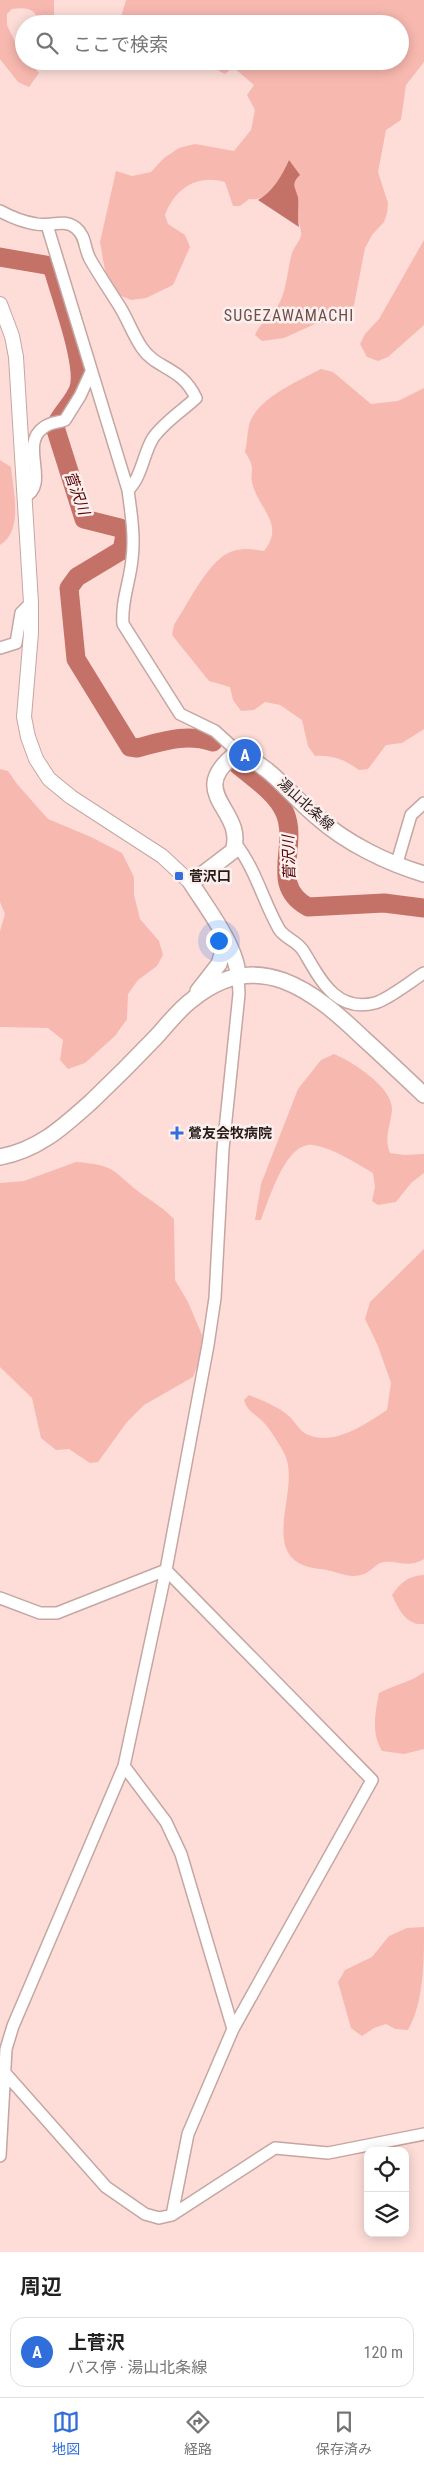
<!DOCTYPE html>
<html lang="ja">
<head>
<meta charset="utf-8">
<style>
	body { margin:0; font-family:"Roboto Condensed","Noto Sans JP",sans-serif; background:#f2f2f2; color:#222 }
	.controls { position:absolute; right:15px; bottom:15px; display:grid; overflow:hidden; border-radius:10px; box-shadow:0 2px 12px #0003 }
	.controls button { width:45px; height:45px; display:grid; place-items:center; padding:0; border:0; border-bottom:1px solid #e0e0e0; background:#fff; color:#222; font:25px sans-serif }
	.you { position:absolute; left:218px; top:940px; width:18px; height:18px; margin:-12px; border:4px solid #fff; border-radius:50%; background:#1a73e8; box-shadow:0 0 0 8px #1a73e833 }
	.badge { display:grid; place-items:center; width:32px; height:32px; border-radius:50%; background:#306edb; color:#fff; font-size:16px; font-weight:700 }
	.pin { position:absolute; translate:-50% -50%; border:2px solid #fff; box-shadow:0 1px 5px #0006 }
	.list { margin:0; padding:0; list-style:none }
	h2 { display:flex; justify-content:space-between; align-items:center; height:65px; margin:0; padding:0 20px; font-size:21px }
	h2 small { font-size:16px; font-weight:400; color:#767676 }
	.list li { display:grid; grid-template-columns:32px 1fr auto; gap:15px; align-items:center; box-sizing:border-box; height:70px; margin:0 10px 10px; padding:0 10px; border:1px solid #e0e0e0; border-radius:15px }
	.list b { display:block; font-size:19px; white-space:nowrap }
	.list p { margin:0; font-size:16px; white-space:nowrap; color:#767676 }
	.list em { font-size:16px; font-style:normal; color:#767676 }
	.icon { flex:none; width:28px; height:28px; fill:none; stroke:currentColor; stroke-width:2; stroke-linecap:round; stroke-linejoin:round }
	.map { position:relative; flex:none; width:424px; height:2252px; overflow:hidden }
	.search { position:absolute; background:#fff; box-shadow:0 2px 12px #0003; left:15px; right:15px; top:15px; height:55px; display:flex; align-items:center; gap:12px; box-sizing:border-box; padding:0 18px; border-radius:28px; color:#767676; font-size:19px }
	.sheet { height:145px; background:#fff }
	nav { display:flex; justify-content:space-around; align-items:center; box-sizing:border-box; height:70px; border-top:1px solid #e0e0e0; background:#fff; font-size:14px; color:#767676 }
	nav a { display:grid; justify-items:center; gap:2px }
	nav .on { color:#306edb }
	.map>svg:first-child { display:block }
	.green { fill:#f7b8af }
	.water { fill:#c47167 }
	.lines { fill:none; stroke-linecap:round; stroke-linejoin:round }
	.river { stroke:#c47167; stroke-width:19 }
	.minor-casing { stroke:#c5a6a2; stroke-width:14 }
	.tertiary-casing { stroke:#c5a6a2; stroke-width:16 }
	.secondary-casing { stroke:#c5a6a2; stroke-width:18 }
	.minor { stroke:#fff; stroke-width:11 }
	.tertiary { stroke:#fff; stroke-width:14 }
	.secondary { stroke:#fff; stroke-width:15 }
	.poi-dot { fill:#306edb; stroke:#fdefed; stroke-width:2 }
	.labels { text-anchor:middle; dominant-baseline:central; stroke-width:5; stroke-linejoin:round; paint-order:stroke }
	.street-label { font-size:14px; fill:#261b19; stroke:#fdefed }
	.poi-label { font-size:14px; font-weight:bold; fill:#261b19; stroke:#fdefed; text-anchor:start }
	.water-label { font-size:15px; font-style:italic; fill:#530305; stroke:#fdefed }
	.quarter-label { font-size:16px; letter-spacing:1px; fill:#6b504c; stroke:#fdefed }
</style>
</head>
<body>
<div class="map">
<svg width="424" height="2252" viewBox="0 0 424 2252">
	<rect width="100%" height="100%" fill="#feddd8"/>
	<path class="green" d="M 0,0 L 54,0 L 54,24 L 39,24 C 36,8 27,7 12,9 L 7,14 L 7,25 L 24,61 L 28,61 L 39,73 L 29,87 L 18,82 L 0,59 Z
		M 126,0 L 424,0 L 424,62 L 406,85 L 401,120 L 386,130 L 378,172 L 388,203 L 387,213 L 384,222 L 372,235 L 365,248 L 354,305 L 350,314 L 338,320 L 315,324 L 284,338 L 262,341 L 255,335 C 261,321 269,320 276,309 C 287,293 287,270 292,253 C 294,247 300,241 301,235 C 302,229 297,220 297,213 C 296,194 295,179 289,160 C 280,177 271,202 249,199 L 240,206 L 233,206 L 225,182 C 196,174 175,189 165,215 L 168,224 L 185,235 L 190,247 L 173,285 L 146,298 L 131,300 L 119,295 L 106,276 L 100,242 L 116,171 L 132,176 L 151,172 L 164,158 L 179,148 L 195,144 L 234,151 L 251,130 L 255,110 L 247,95 L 254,85 L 233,67 L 225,74 L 219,71 L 217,61 L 400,61 L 400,24 L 119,24 Z
		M 424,240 L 424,325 L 388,357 L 378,361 L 367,357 L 360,344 L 365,334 L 379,319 Z
		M 321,369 L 333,372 L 371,404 L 398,401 L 424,388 L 424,729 L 402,743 L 386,745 L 368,769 L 359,770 C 345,760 333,755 315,756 L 308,746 L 302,720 L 280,705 L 265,702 L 254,710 L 241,711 L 233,700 L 230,687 L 209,681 L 172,635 L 174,625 C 188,604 209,558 233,551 C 244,548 254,549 264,551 C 285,525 260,510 253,486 C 248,471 258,472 245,452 C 247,444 247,434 249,425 C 256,399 298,381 321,369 Z
		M 0,460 L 11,467 C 13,491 24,530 0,545 Z
		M 0,769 L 8,771 L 17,784 L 48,819 L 91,837 L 122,853 L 134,877 L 134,895 L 140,919 L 159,941 L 163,955 L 157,966 L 138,980 L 128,994 L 127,1019 L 115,1036 L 85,1063 L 68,1069 L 60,1060 L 63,1040 L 48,1028 L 0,1027 L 0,931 L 5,914 L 0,902 Z
		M 334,1054 C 353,1062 394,1088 392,1111 C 390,1126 384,1138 390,1153 L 404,1155 L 424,1154 L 424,1173 L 411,1183 L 396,1202 L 378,1205 L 372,1201 L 375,1187 L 373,1173 C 355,1163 334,1148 313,1145 C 286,1141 269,1200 261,1220 L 255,1220 L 261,1184 L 298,1089 L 321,1060 Z
		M 76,1162 C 119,1165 113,1173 143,1195 C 156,1204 162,1207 174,1219 L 175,1280 L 188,1302 L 202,1335 L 202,1353 L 193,1377 L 144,1405 L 127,1422 L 98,1462 L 90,1463 L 69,1449 L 56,1450 L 41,1438 L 32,1398 L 0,1367 L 0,1183 L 24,1181 Z
		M 424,1249 L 424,1559 C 408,1570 394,1558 380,1563 C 374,1566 370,1572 364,1574 C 349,1580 335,1570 320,1569 C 253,1562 302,1491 285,1455 C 280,1445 273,1434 266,1425 C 259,1416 247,1412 244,1400 L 249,1395 C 263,1401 279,1407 290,1417 C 295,1422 300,1431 306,1434 C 333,1447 364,1425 387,1410 L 391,1383 L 378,1346 L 365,1319 L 370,1302 Z
		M 424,1575 L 424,1624 C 406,1626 398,1608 392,1595 C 401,1582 408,1576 424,1575 Z
		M 424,1672 L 424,1749 L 404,1754 L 382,1751 C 371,1732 375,1714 379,1693 C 394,1685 411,1682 424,1672 Z
		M 424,1927 C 424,1962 424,2002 408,2030 L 395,2029 L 386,2024 L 374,2028 L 362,2036 L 351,2028 L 338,1982 L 345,1970 L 372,1957 L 389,1936 L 407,1928 Z"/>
	<path class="water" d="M 289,160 L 300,175 C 291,183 295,187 298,197 C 299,205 297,217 299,227 L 258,200 C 273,192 282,175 289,160 Z"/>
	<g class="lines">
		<path class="river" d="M 0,257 L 46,265 L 51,267 L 54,272 C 61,298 86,364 79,388 C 74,403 61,412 55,427 L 84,519 L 120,528 L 125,535 L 122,550 L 77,577 L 69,588 L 76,659 L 130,747 L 137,748 C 164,741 186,733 213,742
			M 237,764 C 253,778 277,793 285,813 C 299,847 268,885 308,907 L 384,903 L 424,908"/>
		<g class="minor-casing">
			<path id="minor" d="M 0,211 C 11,217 24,222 36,224 C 50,227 64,218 76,228 C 86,236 84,248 90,259 C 99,275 110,291 120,307 C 128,320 133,335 142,348 C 157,370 181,366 196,398 C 182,411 164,422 153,438 C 143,454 142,477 128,490
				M 47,225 L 128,490 C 131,513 135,536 132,559 C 130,582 121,601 123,624 L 180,714 L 215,731 L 238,752
				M 24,497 C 51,485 19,445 43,428 C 50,422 57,423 65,420 L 80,396 L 91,372
				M 0,648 L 16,643 L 21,613 L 31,603
				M 236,844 C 256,870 263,901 279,929 C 284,938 298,941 304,952 C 320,979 336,1013 375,1003 C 389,999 411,981 424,973
				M 396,866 L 411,815 L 424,803
				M 166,1570 L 372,1780 L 233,2029 L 188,2134 L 172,2215
				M 0,1598 L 40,1613 L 57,1613 L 166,1570
				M 124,1766 L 166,1822 L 181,1854 L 233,2029
				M 5,2073 L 106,2187 L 145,2214 L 159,2218 L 172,2215 L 275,2148 L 328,2153 L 424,2134
				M 0,2156 L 6,2049 L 13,2026 L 124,1766 L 166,1570 L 208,1345 L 215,1298 L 223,1149 L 239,994 L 238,976"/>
		</g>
		<g class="tertiary-casing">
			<path id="tertiary" d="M 0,304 L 12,336 L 16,357 L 31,603 L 31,633 L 24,717 L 28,737 L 36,759 L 49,779 L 71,797 L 162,856 L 191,883"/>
		</g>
		<g class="secondary-casing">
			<path id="secondary" d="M 238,976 C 237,947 207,908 191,883 L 233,851 C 247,809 182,794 238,752 C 275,770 287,792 317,817 C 346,843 387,863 424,874
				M 198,991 L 219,964 L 226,941
				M 0,1157 C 39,1150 64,1126 92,1101 C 114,1080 135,1059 156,1037 C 168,1024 179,1009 193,999 C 258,946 314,991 363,1038 C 384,1057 404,1076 424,1095"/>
		</g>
		<use href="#minor" class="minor"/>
		<use href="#tertiary" class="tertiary"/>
		<use href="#secondary" class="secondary"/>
	</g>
	<g class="poi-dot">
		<rect x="174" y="871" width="10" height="10" rx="2.5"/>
		<path d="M174.5 1125.5h5v5h5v5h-5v5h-5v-5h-5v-5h5z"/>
	</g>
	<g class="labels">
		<g class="street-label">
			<text transform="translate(306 804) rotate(42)">湯山北条線</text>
		</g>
		<g class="poi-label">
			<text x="189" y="876">菅沢口</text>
			<text x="188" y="1133">鶯友会牧病院</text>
		</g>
		<g class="water-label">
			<text transform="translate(77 493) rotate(70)">菅沢川</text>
			<text transform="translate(289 858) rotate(-92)">菅沢川</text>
		</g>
		<g class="quarter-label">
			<text x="289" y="315">SUGEZAWAMACHI</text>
		</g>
	</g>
</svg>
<div class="controls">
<button><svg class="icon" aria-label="locate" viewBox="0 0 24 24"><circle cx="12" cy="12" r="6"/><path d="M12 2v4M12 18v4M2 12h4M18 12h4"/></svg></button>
<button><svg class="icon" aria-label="layers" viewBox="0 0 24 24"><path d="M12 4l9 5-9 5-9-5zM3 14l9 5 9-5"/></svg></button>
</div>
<div class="you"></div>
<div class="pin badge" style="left:245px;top:755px">A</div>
<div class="search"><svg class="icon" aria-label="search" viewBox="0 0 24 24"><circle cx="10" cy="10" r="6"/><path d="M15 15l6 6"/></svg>ここで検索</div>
</div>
<section class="sheet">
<h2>周辺<small></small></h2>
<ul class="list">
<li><span class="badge">A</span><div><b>上菅沢</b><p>バス停 · 湯山北条線</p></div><em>120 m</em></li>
</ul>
</section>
<nav>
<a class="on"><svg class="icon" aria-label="map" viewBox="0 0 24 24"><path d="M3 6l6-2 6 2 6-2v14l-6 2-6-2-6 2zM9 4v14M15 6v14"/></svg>地図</a>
<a><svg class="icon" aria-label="directions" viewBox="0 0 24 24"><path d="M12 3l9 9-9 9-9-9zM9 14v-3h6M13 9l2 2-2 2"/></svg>経路</a>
<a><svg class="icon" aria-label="saved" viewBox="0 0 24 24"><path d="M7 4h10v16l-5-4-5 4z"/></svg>保存済み</a>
</nav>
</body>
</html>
